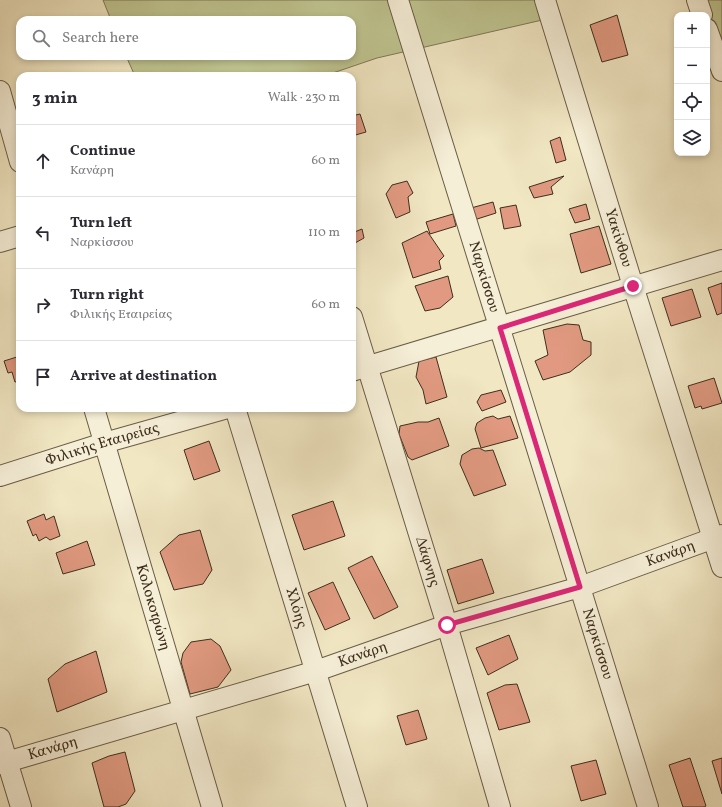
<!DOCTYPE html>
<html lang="en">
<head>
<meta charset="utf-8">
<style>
	body { margin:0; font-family:Vollkorn,serif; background:#f7f7f7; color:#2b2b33 }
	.controls { position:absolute; right:12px; top:12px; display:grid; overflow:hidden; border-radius:8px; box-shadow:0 2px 6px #0003 }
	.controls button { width:36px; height:36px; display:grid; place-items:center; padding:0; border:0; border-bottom:1px solid #e1e1e2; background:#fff; color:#2b2b33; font:20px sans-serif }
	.stop { position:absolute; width:12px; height:12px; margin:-9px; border:3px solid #db2777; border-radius:50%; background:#fff }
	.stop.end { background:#db2777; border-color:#fff; box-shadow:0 1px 4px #0008 }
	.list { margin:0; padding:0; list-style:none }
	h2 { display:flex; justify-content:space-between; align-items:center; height:52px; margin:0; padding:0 16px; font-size:17px }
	h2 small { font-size:13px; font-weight:400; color:#7c7c81 }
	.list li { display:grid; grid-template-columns:26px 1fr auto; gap:12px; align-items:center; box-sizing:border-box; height:72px; padding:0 16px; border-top:1px solid #e1e1e2 }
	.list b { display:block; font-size:15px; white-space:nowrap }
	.list p { margin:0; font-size:13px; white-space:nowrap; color:#7c7c81 }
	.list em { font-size:13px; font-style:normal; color:#7c7c81 }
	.icon { flex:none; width:22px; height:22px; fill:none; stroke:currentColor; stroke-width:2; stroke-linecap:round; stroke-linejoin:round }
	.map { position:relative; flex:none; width:722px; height:807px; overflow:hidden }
	.search { position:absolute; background:#fff; box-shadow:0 2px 6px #0003; left:16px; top:16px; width:340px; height:44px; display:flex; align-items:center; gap:10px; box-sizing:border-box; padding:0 14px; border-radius:12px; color:#7c7c81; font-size:15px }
	.panel { position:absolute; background:#fff; box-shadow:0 2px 6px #0003; left:16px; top:72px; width:340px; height:340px; border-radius:12px }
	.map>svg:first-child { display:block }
	.green { fill:#bfc490; stroke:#7e7956 }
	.building { fill:#e19a81; stroke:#3d2e1c }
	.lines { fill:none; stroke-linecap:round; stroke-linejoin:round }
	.minor-casing { stroke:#6a5c46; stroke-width:22 }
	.minor { stroke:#f6efd8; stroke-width:20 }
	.route { stroke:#db2777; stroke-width:5 }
	.labels { text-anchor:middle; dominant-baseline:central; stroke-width:4; stroke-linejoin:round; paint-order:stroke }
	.street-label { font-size:15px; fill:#3d2e1c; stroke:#f6efd8 }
</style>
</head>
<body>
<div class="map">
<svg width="722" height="807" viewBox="0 0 722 807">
	<rect width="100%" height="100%" fill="#f1e7c3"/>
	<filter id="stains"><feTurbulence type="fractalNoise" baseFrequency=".005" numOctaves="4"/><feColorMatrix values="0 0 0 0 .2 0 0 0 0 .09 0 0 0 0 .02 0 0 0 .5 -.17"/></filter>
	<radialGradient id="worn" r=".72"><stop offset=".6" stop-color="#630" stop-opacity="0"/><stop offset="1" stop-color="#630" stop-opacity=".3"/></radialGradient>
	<path class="green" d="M 103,0 L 546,0 L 551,18 L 377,58 L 324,76 L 135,76 L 126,56 L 352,56 L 352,20 L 111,20 Z
		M 701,0 L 722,0 L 722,57 Z"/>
	<path class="building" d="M 617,15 L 628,55 L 602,62 L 590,25 Z
		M 360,114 L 366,132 L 352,136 L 352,116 Z
		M 560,137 L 566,160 L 556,163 L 550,141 Z
		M 564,176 L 551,187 L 553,194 L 534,198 L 529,187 Z
		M 407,181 L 413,193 L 408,197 L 410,212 L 396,218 L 386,194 L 392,185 Z
		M 493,202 L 496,213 L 474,220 L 471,208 Z
		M 586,204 L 590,219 L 575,223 L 569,209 Z
		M 516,205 L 521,226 L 504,229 L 500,208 Z
		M 453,214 L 456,226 L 430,234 L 426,222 Z
		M 599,226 L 611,264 L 581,273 L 570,234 Z
		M 362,229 L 364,238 L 355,243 L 352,233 Z
		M 427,231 L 444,256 L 439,261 L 441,269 L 413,278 L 402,243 Z
		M 448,276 L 453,297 L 440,308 L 425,311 L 415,286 Z
		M 722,283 L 722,313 L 717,315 L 708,288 Z
		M 692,289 L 701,317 L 671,326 L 662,298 Z
		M 567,324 L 579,325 L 583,340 L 591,342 L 591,355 L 570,372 L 543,380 L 535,361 L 548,355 L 543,330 Z
		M 20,356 L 20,381 L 15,382 L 12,372 L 8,373 L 4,361 Z
		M 436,357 L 447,397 L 426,404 L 423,390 L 416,377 L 419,361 Z
		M 714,378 L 722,403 L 702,409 L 701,406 L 695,408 L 688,386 Z
		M 501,390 L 506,402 L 482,411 L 477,402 L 481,395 Z
		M 493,416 L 498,419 L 510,416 L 518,438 L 481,448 L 475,429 L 477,423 L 485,418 Z
		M 439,418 L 449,446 L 412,460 L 408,457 L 399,434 L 400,426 L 418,422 L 428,422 Z
		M 209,441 L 220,471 L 194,480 L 184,450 Z
		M 479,448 L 485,451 L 493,450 L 506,485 L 474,496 L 460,464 L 462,455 L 472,449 Z
		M 333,501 L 345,536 L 304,550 L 292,515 Z
		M 44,514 L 46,520 L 54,516 L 60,536 L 50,540 L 46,537 L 39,541 L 36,534 L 33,536 L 27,521 Z
		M 200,530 L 212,570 L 203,584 L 174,590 L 160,552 L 179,535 Z
		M 87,541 L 95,565 L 63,574 L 56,553 Z
		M 372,556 L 398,607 L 374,619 L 348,568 Z
		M 482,559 L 494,593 L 458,604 L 447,570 Z
		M 333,582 L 350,619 L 325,630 L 308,593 Z
		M 509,635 L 518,659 L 488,675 L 476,648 Z
		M 211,639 L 220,646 L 231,670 L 218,687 L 190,694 L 181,662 L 183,653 L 191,642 Z
		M 96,651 L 107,692 L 57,712 L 48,679 L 65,664 Z
		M 517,684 L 530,722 L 499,730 L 487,693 L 505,685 Z
		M 418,710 L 427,739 L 406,745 L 397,716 Z
		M 125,752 L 135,791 L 126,804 L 118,807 L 104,807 L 92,763 L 109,756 Z
		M 690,758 L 706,806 L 704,807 L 683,807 L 669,765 Z
		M 722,758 L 722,794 L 712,761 Z
		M 596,760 L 606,794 L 581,801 L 571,766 Z"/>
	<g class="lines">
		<g class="minor-casing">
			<g id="minor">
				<path id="s1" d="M 398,0 L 648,807"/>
				<path id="s2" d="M 545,0 L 633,286 L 722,567"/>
				<path d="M 697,0 L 702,15"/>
				<path d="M 707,29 L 722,71"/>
				<path d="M 0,91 L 20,162"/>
				<path d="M 0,242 L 20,236"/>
				<path id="s3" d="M 352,317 L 447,625 L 500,807"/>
				<path d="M 352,371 C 476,335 598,296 722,260"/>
				<path id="s4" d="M 94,408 L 212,807"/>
				<path id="s5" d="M 235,408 L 357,807"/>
				<path id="s6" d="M 0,476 L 104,443 L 228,408"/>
				<path d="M 0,738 L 21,807"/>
				<path id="s7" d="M 0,764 L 316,671 L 447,625 L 580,587 L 722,535"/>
			</g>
		</g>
		<use href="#minor" class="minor"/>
	</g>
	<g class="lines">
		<path class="route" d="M 447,625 L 580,587 L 500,328 L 633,286"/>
	</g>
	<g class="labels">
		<g class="street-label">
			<text stroke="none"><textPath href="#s2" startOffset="249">Υακίνθου</textPath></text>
			<text stroke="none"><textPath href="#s1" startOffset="290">Ναρκίσσου</textPath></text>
			<text stroke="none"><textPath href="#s6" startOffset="107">Φιλικής Εταιρείας</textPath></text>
			<text stroke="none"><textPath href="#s7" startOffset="703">Κανάρη</textPath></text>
			<text stroke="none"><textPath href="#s3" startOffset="256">Δάφνης</textPath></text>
			<text stroke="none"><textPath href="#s4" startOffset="208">Κολοκοτρώνη</textPath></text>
			<text stroke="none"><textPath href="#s5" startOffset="209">Χλόης</textPath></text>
			<text stroke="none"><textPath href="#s1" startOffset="674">Ναρκίσσου</textPath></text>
			<text stroke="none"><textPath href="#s7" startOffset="379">Κανάρη</textPath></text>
			<text stroke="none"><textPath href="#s7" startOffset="55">Κανάρη</textPath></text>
		</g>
	</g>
	<rect width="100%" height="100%" filter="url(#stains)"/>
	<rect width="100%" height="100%" fill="url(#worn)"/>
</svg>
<div class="controls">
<button>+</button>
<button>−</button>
<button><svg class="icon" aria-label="locate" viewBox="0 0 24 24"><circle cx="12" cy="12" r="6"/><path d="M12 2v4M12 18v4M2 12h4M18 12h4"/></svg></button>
<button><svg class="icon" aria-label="layers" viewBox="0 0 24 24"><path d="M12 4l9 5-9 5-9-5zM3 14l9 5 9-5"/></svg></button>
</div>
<div class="stop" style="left:447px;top:625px"></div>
<div class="stop end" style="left:633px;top:286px"></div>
<div class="search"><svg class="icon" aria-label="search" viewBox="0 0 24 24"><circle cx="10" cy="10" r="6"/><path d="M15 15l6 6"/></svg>Search here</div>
<section class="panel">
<h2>3 min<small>Walk · 230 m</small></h2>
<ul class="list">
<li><svg class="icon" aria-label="ahead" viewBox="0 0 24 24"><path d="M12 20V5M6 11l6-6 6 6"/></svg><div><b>Continue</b><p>Κανάρη</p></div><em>60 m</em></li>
<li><svg class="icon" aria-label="left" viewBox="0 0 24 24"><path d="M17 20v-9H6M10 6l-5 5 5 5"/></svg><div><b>Turn left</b><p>Ναρκίσσου</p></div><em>110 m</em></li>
<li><svg class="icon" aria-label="right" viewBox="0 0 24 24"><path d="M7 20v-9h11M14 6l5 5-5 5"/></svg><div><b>Turn right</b><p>Φιλικής Εταιρείας</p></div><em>60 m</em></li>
<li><svg class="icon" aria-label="arrive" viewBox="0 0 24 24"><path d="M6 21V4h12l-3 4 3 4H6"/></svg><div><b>Arrive at destination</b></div></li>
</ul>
</section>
</div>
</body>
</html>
